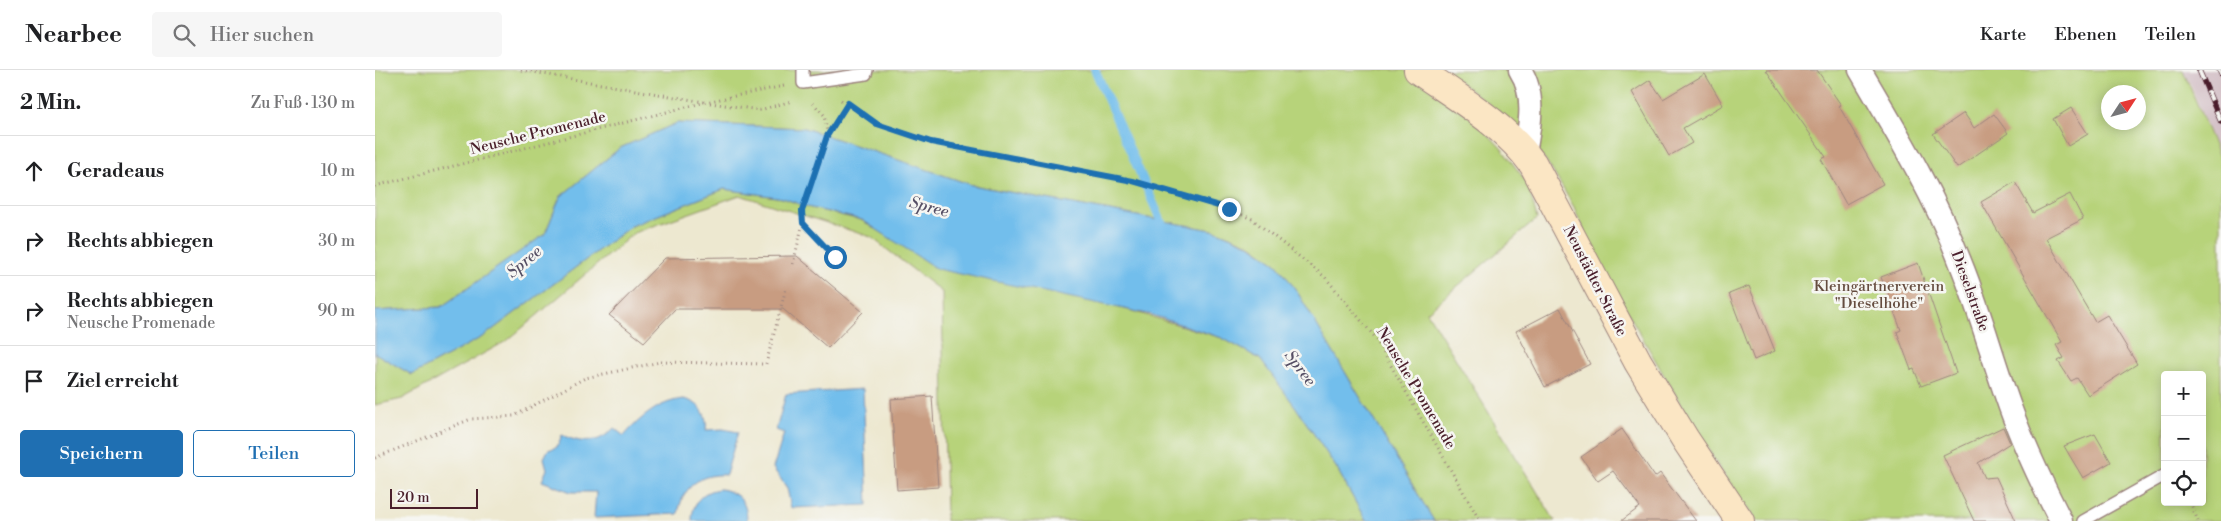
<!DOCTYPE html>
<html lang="de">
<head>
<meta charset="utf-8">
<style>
	body { margin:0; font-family:"Libre Bodoni",serif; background:#f6f6f6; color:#202124 }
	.controls { position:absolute; right:15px; bottom:15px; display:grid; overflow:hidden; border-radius:5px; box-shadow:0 2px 12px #0003 }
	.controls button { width:45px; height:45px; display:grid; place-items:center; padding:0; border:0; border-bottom:1px solid #e0e0e0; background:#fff; color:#202124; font:25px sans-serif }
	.compass { position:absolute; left:1726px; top:15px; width:45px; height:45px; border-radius:50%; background:#fff; box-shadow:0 2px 12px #0003; rotate:54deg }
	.scale { position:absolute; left:15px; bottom:12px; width:88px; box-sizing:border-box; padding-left:5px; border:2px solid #4a1f2b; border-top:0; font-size:14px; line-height:18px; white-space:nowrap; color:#4a1f2b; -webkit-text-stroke:4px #f6f6f2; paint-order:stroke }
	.stop { position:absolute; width:15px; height:15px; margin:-11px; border:4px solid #1f6fb2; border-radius:50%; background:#fff }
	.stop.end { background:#1f6fb2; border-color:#fff; box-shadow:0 1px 5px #0008 }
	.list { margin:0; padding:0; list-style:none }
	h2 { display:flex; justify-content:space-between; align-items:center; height:65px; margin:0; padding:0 20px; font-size:21px }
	h2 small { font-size:16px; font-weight:400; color:#757577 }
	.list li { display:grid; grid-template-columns:32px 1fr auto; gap:15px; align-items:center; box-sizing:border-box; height:70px; padding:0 20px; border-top:1px solid #e0e0e0 }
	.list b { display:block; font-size:19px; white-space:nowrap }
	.list p { margin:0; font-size:16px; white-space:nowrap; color:#757577 }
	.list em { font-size:16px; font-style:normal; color:#757577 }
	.actions { display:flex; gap:10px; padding:15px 20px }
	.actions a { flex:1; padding:11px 0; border:1px solid #1f6fb2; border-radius:5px; text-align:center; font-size:18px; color:#1f6fb2 }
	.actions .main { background:#1f6fb2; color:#fff }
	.icon { flex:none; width:28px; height:28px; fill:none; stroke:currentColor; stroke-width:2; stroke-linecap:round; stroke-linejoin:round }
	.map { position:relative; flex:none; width:1846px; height:451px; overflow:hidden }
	header { display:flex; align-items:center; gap:30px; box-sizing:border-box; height:70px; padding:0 25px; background:#fff; border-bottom:1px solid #e0e0e0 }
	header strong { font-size:24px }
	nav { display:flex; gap:28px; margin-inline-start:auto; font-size:18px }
	.search { width:350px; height:45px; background:#f6f6f6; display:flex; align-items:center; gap:12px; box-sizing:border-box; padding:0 18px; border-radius:5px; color:#757577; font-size:19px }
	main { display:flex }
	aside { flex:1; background:#fff }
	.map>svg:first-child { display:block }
	.industrial { fill:#d2bec5 }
	.green { fill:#b7d37a; stroke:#807952; fill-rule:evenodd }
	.water { fill:#72beec; stroke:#5e6e8c }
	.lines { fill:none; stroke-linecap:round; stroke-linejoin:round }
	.stream { stroke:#72beec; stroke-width:9 }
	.building { fill:#c89c81 }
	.lane-casing { stroke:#9c847e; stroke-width:14 }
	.street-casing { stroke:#9c847e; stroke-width:25 }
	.secondary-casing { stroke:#9c847e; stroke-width:30 }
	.path { stroke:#9c847e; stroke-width:3; stroke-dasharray:1 4; stroke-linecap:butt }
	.lane { stroke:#fff; stroke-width:11 }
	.street { stroke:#fff; stroke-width:22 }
	.secondary { stroke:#fbe6c4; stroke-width:28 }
	.rail-casing { stroke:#4a1f2b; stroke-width:5.5 }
	.rail { stroke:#f6f6f2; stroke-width:4; stroke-dasharray:11; stroke-linecap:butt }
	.route { stroke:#1f6fb2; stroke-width:6 }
	.labels { text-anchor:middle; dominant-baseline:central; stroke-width:5; stroke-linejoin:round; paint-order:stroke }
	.street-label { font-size:15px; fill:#4a1f2b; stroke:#f6f6f2 }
	.park-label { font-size:15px; fill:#654c3f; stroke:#f6f6f2 }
	.water-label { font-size:16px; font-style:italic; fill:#564f65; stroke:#f6f6f2 }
</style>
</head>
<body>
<header>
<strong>Nearbee</strong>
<div class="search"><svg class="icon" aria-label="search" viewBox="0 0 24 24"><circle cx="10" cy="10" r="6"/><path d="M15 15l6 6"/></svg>Hier suchen</div>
<nav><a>Karte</a><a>Ebenen</a><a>Teilen</a></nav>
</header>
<main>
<aside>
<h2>2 Min.<small>Zu Fuß · 130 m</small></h2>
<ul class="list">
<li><svg class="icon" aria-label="ahead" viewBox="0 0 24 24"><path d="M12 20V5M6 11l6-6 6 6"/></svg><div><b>Geradeaus</b></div><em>10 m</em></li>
<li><svg class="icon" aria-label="right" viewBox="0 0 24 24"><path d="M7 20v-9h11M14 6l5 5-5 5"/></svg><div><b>Rechts abbiegen</b></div><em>30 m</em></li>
<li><svg class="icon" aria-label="right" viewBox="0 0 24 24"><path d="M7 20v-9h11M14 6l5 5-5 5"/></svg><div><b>Rechts abbiegen</b><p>Neusche Promenade</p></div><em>90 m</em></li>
<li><svg class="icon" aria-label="arrive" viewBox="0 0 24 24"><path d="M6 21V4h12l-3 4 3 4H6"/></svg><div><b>Ziel erreicht</b></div></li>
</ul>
<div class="actions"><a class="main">Speichern</a><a>Teilen</a></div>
</aside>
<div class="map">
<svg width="1846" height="451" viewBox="0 0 1846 451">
	<rect width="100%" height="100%" fill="#f6f6f2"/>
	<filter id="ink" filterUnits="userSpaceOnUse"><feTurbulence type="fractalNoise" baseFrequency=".02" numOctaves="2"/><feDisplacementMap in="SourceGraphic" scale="10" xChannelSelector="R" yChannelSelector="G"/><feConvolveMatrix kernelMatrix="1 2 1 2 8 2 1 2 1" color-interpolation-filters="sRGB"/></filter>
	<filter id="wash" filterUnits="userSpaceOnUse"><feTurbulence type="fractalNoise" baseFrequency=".0096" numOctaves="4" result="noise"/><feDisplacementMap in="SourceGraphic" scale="20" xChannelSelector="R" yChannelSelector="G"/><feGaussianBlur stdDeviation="1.12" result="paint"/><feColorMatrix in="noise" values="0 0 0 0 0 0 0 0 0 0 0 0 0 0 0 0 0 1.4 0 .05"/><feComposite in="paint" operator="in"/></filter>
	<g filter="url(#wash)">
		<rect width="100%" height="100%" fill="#ede8d0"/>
		<path class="industrial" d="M 1808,0 L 1846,0 L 1846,92 L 1816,16 Z"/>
		<path class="green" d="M 0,0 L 1029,0 L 1099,49 L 1126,78 L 1153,114 L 1162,149 L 1052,242 L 1180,451 L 1059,451 L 921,220 L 902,194 L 873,173 L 842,161 L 597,115 L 429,58 L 302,53 L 245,78 L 185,127 L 170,164 L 66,237 L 0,241 Z
			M 1069,0 L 1808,0 L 1846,92 L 1846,451 L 1381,451 L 1343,396 L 1286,300 L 1218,182 L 1199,137 L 1174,95 L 1135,50 ZM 1734,22 L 1764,22 L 1764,52 L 1734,52 ZM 1790,305 L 1827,305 L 1827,432 L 1790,432 Z
			M 349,119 L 408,128 L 432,137 L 486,150 L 518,169 L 847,268 L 885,289 L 920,336 L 961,397 L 991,451 L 571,451 L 567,222 L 496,167 L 365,125 L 259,163 L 133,270 L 27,329 L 0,335 L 0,283 L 37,305 L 109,266 L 256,156 Z"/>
		<path class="water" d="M 302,53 L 429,58 L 597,115 L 842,161 L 873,174 L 902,194 L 921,220 L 1059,451 L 991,451 L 961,397 L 920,336 L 885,289 L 847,268 L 777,245 L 562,199 L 487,150 L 432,137 L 408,128 L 349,119 L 256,156 L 109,266 L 37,305 L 0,283 L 0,241 L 66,237 L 170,164 L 185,127 L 245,78 Z
			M 488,319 L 493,435 L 416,438 L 412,418 L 398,398 L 409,363 L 401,360 L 411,324 Z
			M 308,329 C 324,332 333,343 331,360 L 348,359 L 363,362 L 351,405 C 324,403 307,418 303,444 L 219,448 L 221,422 L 196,422 L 167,411 L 172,399 L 169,388 L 173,380 L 182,377 L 187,365 C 206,374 223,375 239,358 L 249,366 C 265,348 283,332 308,329 Z
			M 346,419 C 364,423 372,432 372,451 L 317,451 C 317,433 327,420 346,419 Z"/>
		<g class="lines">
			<path class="stream" d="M 720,0 L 790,160"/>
		</g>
		<g id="blocks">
			<path class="building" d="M 1391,0 L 1442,0 L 1466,35 L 1464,36 L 1508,114 L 1471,134 L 1446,89 L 1451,87 Z
				M 1330,4 L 1348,35 L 1308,58 L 1317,73 L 1294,86 L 1257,22 L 1275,10 L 1288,29 Z
				M 1696,38 L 1713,64 L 1693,76 L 1678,49 Z
				M 1589,43 L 1599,58 L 1619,44 L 1633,63 L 1582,98 L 1558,64 Z
				M 1640,112 L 1658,143 L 1695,124 L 1708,149 L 1671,168 L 1720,252 L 1732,245 L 1762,294 L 1713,325 L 1702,308 L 1696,311 L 1683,291 L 1689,288 L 1681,275 L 1687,272 L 1606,132 Z
				M 422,186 L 488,242 L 453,278 L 408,239 L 300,239 L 269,272 L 234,245 L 290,188 Z
				M 1543,193 L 1581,303 L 1546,316 L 1539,299 L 1536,300 L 1522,262 L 1526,260 L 1506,207 Z
				M 1374,216 L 1400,281 L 1379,290 L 1354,224 Z
				M 1185,238 L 1215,294 L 1170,317 L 1141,261 Z
				M 557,326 L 563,417 L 522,420 L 516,329 Z
				M 1628,357 L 1635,373 L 1603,393 L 1610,408 L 1621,407 L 1641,451 L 1599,451 L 1568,385 Z
				M 1247,359 L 1280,407 L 1285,403 L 1321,451 L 1246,451 L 1265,437 L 1238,401 L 1223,411 L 1206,387 Z
				M 1720,364 L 1736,392 L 1708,408 L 1689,376 Z"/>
		</g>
	</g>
	<g filter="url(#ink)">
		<use href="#blocks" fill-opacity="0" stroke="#9c847e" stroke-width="1"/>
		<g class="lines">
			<g class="lane-casing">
				<path id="lane" d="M 428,0 L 428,13 L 491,4 L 492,0
					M 1708,451 L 1790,405"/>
			</g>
			<g class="street-casing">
				<path id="street" d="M 1145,0 C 1161,24 1155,56 1150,83
					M 1485,0 C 1522,63 1560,126 1586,194 C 1605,241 1618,290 1635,337 C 1649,376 1667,414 1686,451"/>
			</g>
			<g class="secondary-casing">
				<path id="secondary" d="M 1043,0 C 1083,28 1130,55 1158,94 L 1263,292 L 1310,369 L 1365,451"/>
			</g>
			<path class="path" d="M 146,0 L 329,32
				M 466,30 L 502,54 L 556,72 L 758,111 L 854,139 L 877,149 L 950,207 L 999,266 L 1105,451
				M 335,33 L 385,40 L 417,31
				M 438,33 L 449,45 L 453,66
				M 0,116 L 331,32 L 409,16
				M 429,154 L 460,187
				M 418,194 L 428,153 L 427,141 L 453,66 L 473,33
				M 0,388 L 96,349 L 139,346 L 210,308 L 285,292 L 391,294 L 411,218
				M 1815,432 L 1823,451"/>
			<use href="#lane" class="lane"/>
			<use href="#street" class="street"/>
			<use href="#secondary" class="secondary"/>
			<g class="rail-casing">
				<path id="rail" d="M 1824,0 L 1846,52
					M 1844,0 L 1846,4"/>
			</g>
			<use href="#rail" class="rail"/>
		</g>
	</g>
	<g class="lines" filter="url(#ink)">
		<path class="route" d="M 460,187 L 428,153 L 427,141 L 452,66 L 473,33 L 502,54 L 556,72 L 758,111 L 854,139"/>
	</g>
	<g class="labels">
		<g class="street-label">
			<text transform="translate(163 63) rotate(-14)">Neusche Promenade</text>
			<text transform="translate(1220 211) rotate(63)">Neustädter Straße</text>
			<text transform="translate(1595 221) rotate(70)">Dieselstraße</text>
			<text transform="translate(1041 318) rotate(59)">Neusche Promenade</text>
		</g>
		<g class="park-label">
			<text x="1504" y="216">Kleingärtnerverein<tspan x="1504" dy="17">"Dieselhöhe"</tspan></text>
		</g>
		<g class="water-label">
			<text transform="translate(554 137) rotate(15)">Spree</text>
			<text transform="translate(149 192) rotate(-40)">Spree</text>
			<text transform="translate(925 298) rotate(53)">Spree</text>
		</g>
	</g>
</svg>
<div class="controls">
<button>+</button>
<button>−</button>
<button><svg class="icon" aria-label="locate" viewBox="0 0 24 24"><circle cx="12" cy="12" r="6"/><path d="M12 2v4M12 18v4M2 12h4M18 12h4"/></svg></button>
</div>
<svg class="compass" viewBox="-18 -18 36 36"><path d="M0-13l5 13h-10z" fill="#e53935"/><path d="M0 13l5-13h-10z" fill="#757577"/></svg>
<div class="scale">20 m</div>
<div class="stop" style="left:460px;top:187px"></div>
<div class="stop end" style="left:854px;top:139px"></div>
</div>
</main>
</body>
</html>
